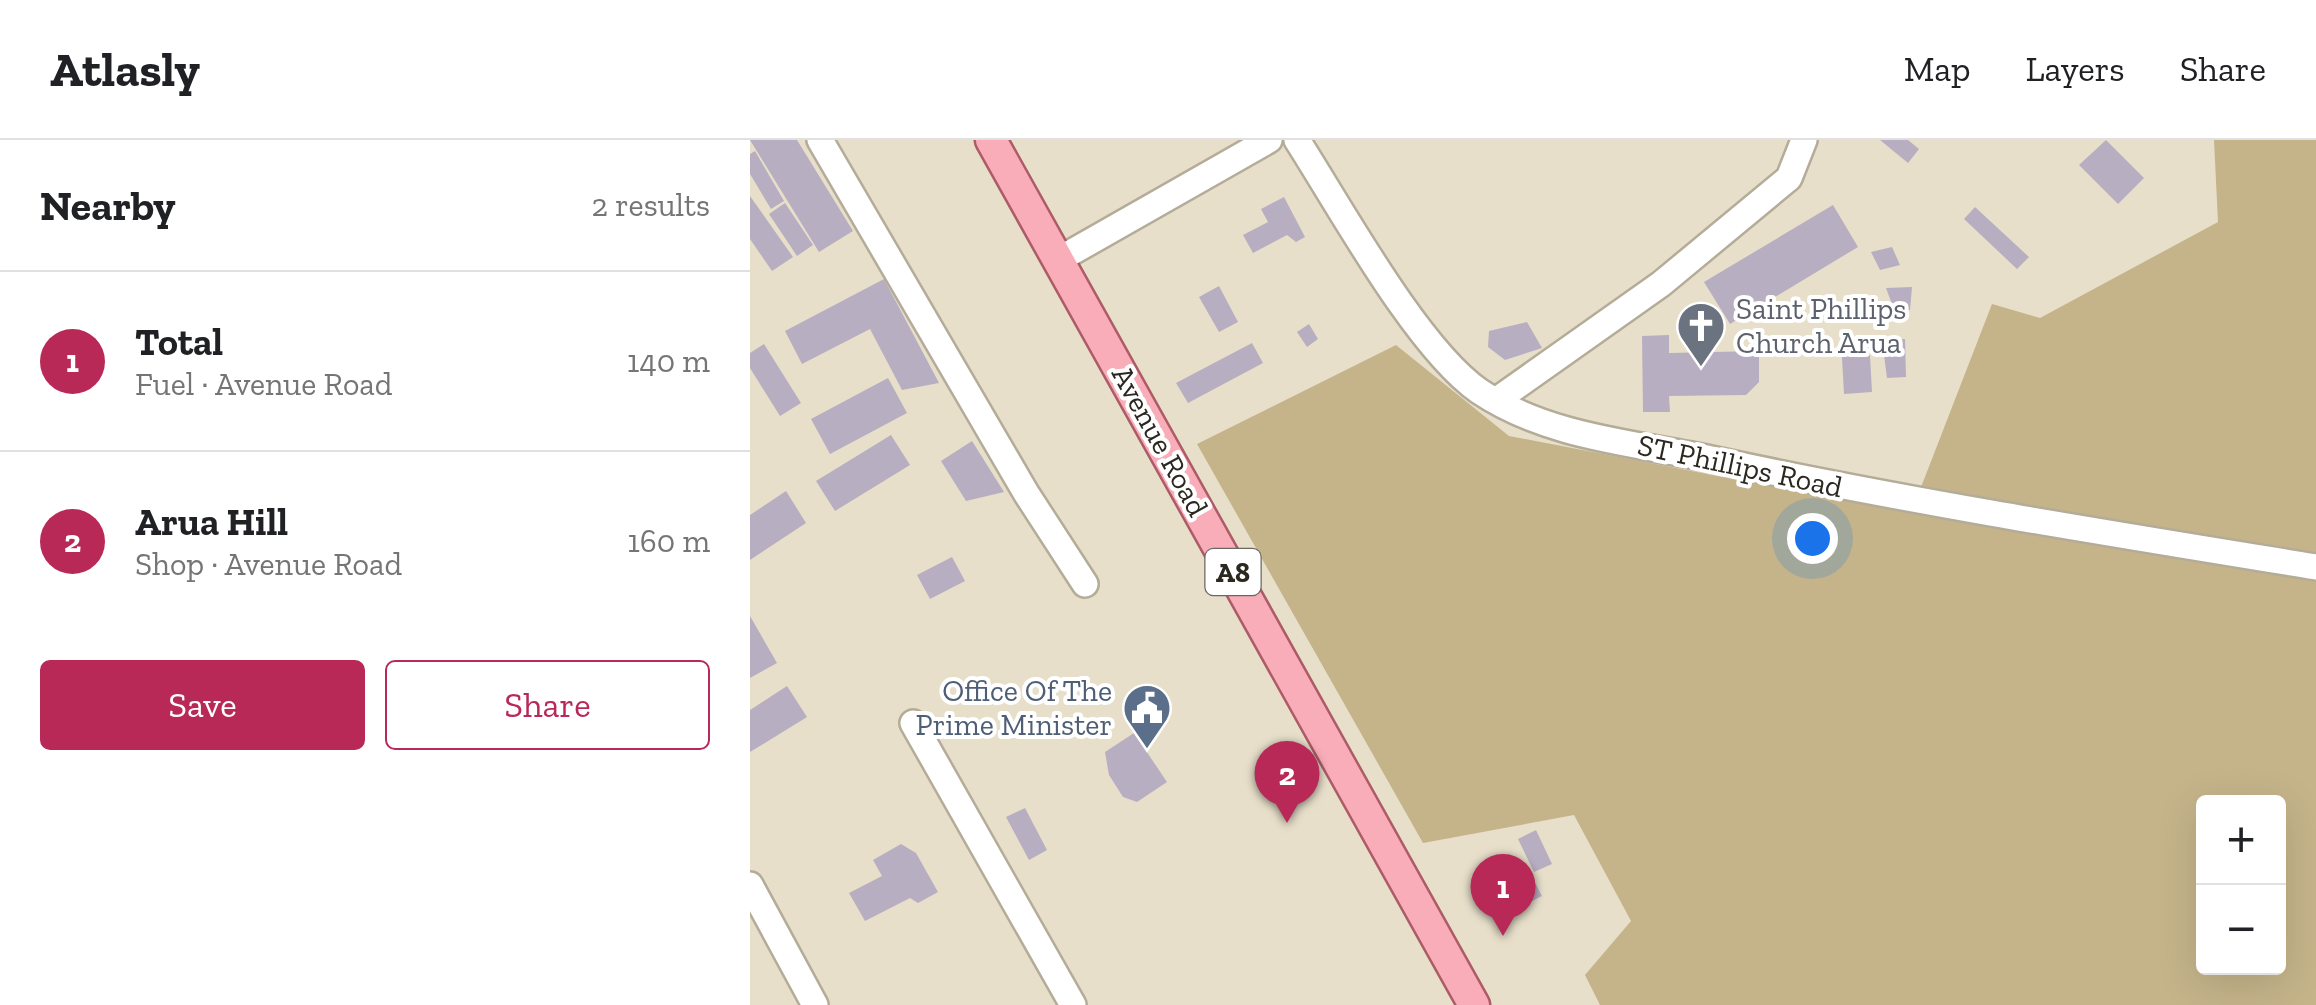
<!DOCTYPE html>
<html lang="en">
<head>
<meta charset="utf-8">
<style>
	body { margin:0; font-family:"Zilla Slab",serif; background:#f6f6f6; color:#202124 }
	.controls { position:absolute; right:30px; bottom:30px; display:grid; overflow:hidden; border-radius:10px; box-shadow:0 10px 40px #0002 }
	.controls button { width:90px; height:90px; display:grid; place-items:center; padding:0; border:0; border-bottom:2px solid #e0e0e0; background:#fff; color:#202124; font:50px sans-serif }
	.you { position:absolute; left:1062px; top:398px; width:35px; height:35px; margin:-25px; border:8px solid #fff; border-radius:50%; background:#1a73e8; box-shadow:0 0 0 15px #1a73e833 }
	.badge { display:grid; place-items:center; width:65px; height:65px; border-radius:50%; background:#b82958; color:#fff; font-size:32px; font-weight:700 }
	.pin { position:absolute; translate:-50% -82px; filter:drop-shadow(0 2px 5px #0008) }
	.pin::after { content:''; position:absolute; top:52px; width:35px; height:30px; background:inherit; clip-path:polygon(0 0,100% 0,50% 100%) }
	.list { margin:0; padding:0; list-style:none }
	h2 { display:flex; justify-content:space-between; align-items:center; height:130px; margin:0; padding:0 40px; font-size:42px }
	h2 small { font-size:32px; font-weight:400; color:#757577 }
	.list li { display:grid; grid-template-columns:65px 1fr auto; gap:30px; align-items:center; box-sizing:border-box; height:180px; padding:0 40px; border-top:2px solid #e0e0e0 }
	.list b { display:block; font-size:38px; white-space:nowrap }
	.list p { margin:0; font-size:32px; white-space:nowrap; color:#757577 }
	.list em { font-size:32px; font-style:normal; color:#757577 }
	.actions { display:flex; gap:20px; padding:30px 40px }
	.actions a { flex:1; padding:22px 0; border:2px solid #b82958; border-radius:10px; text-align:center; font-size:35px; color:#b82958 }
	.actions .main { background:#b82958; color:#fff }
	.map { position:relative; flex:none; width:1566px; height:865px; overflow:hidden }
	header { display:flex; align-items:center; gap:60px; box-sizing:border-box; height:140px; padding:0 50px; background:#fff; border-bottom:2px solid #e0e0e0 }
	header strong { font-size:48px }
	nav { display:flex; gap:55px; margin-inline-start:auto; font-size:35px }
	main { display:flex }
	aside { flex:1; background:#fff }
	.map>svg:first-child { display:block }
	.green { fill:#c5b48a; fill-rule:evenodd }
	.building { fill:#b8aec1 }
	.lines { fill:none; stroke-linecap:round; stroke-linejoin:round }
	.minor-casing { stroke:#b4ac98; stroke-width:30 }
	.major-casing { stroke:#ad5b66; stroke-width:35 }
	.minor { stroke:#fff; stroke-width:25 }
	.major { stroke:#f8adb9; stroke-width:30 }
	.labels { text-anchor:middle; dominant-baseline:central; stroke-width:8; stroke-linejoin:round; paint-order:stroke }
	.shield { fill:#fff; stroke:#6b6863; stroke-width:2.5 }
	.shield-label { font-size:28px; font-weight:bold; fill:#2b2820 }
	.worship-label { font-size:30px; fill:#5b616d; stroke:#fff; text-anchor:start }
	.street-label { font-size:30px; fill:#2b2820; stroke:#fff }
	.service-label { font-size:30px; fill:#4e5e75; stroke:#fff; text-anchor:end }
</style>
</head>
<body>
<header>
<strong>Atlasly</strong>
<nav><a>Map</a><a>Layers</a><a>Share</a></nav>
</header>
<main>
<aside>
<h2>Nearby<small>2 results</small></h2>
<ul class="list">
<li><span class="badge">1</span><div><b>Total</b><p>Fuel · Avenue Road</p></div><em>140 m</em></li>
<li><span class="badge">2</span><div><b>Arua Hill</b><p>Shop · Avenue Road</p></div><em>160 m</em></li>
</ul>
<div class="actions"><a class="main">Save</a><a>Share</a></div>
</aside>
<div class="map">
<svg width="1566" height="865" viewBox="0 0 1566 865">
	<rect width="100%" height="100%" fill="#e7dfca"/>
	<path class="green" d="M 1464,0 L 1566,0 L 1566,865 L 850,865 L 835,835 L 881,781 L 824,675 L 673,703 L 447,304 L 646,205 L 759,296 L 1161,373 L 1242,164 L 1290,178 L 1468,82 ZM 1454,662 L 1528,662 L 1528,828 L 1454,828 Z"/>
	<path class="building" d="M 0,0 L 47,0 L 103,91 L 69,112 Z
		M 1130,0 L 1158,0 L 1169,9 L 1158,23 Z
		M 1356,0 L 1394,38 L 1368,64 L 1329,25 Z
		M 5,11 L 34,61 L 21,69 L 0,34 L 0,14 Z
		M 0,56 L 43,117 L 22,131 L 0,99 Z
		M 534,57 L 555,97 L 546,102 L 537,95 L 503,113 L 493,95 L 518,82 L 511,69 Z
		M 35,63 L 63,105 L 47,116 L 19,74 Z
		M 1083,65 L 1108,107 L 980,184 L 954,142 Z
		M 1225,67 L 1279,117 L 1267,129 L 1214,79 Z
		M 1142,107 L 1150,125 L 1130,130 L 1121,112 Z
		M 134,139 L 189,243 L 152,250 L 120,189 L 52,224 L 35,191 Z
		M 469,146 L 488,182 L 469,192 L 449,157 Z
		M 1162,147 L 1160,170 L 1145,172 L 1136,148 Z
		M 777,182 L 792,208 L 755,220 L 738,207 L 739,191 Z
		M 559,184 L 568,199 L 557,207 L 547,192 Z
		M 919,195 L 919,213 L 1009,211 L 1009,242 L 996,255 L 919,256 L 920,272 L 893,272 L 892,196 Z
		M 1119,198 L 1122,252 L 1094,254 L 1091,200 Z
		M 1132,199 L 1155,199 L 1156,237 L 1137,238 Z
		M 502,203 L 513,223 L 438,263 L 426,243 Z
		M 14,204 L 51,263 L 30,276 L 0,228 L 0,213 Z
		M 138,238 L 157,273 L 80,314 L 61,279 Z
		M 141,295 L 160,325 L 85,371 L 66,341 Z
		M 222,301 L 254,352 L 216,361 L 191,321 Z
		M 36,351 L 56,383 L 0,420 L 0,375 Z
		M 202,417 L 215,441 L 180,459 L 167,435 Z
		M 0,476 L 27,523 L 0,538 Z
		M 37,546 L 57,577 L 0,612 L 0,570 Z
		M 384,593 L 417,642 L 387,662 L 373,657 L 359,635 L 355,612 Z
		M 275,668 L 297,710 L 279,720 L 256,677 Z
		M 786,690 L 802,724 L 784,732 L 768,699 Z
		M 151,704 L 166,713 L 188,752 L 168,763 L 160,758 L 115,781 L 99,753 L 132,736 L 123,720 Z
		M 782,737 L 792,756 L 762,771 L 752,753 Z"/>
	<g class="lines">
		<g class="minor-casing">
			<path id="minor" d="M 70,0 L 276,353 L 335,444
				M 547,0 C 590,67 667,208 729,251 C 797,297 884,303 961,319 C 1161,362 1363,394 1566,427
				M 308,120 L 519,0
				M 747,260 L 911,144 L 1039,38 L 1054,0
				M 163,583 L 323,865
				M 0,745 L 65,865"/>
		</g>
		<g class="major-casing">
			<path id="major" d="M 241,0 L 724,865"/>
		</g>
		<use href="#minor" class="minor"/>
		<use href="#major" class="major"/>
	</g>
	<defs>
		<g id="church-pin" transform="scale(2.5)"><path d="M0 17L-7.5 6A9.5 9.5 0 1 1 7.5 6Z" fill="#6b7280" stroke="#fff"/><path d="M-1.2-6h2.4v3.5h3.3v2.4h-3.3V6h-2.4V-.1h-3.3v-2.4h3.3Z" fill="#fff"/></g>
		<g id="civic-pin" transform="scale(2.5)"><path d="M0 17L-7.5 6A9.5 9.5 0 1 1 7.5 6Z" fill="#5c6f8a" stroke="#fff"/><path d="M-.6-6.5H3V-4.5H.6V-3L4-1V1h2V6H-6V1h2V-1L-.6-3ZM-1.2 2.5V6h2.4V2.5Z" fill="#fff"/></g>
	</defs>
	<g fill-rule="evenodd">
		<use href="#church-pin" x="951" y="186"/>
		<use href="#civic-pin" x="397" y="568"/>
	</g>
	<g class="labels">
		<rect class="shield" x="455.5" y="409" width="55" height="46" rx="8"/>
		<g class="shield-label">
			<text x="483" y="432">A8</text>
		</g>
		<g class="worship-label">
			<text x="986" y="169">Saint Phillips<tspan x="986" dy="34">Church Arua</tspan></text>
		</g>
		<g class="street-label">
			<text transform="translate(410 301) rotate(61)">Avenue Road</text>
			<text transform="translate(990 326) rotate(12)">ST Phillips Road</text>
		</g>
		<g class="service-label">
			<text x="362" y="551">Office Of The<tspan x="362" dy="34">Prime Minister</tspan></text>
		</g>
	</g>
</svg>
<div class="controls">
<button>+</button>
<button>−</button>
</div>
<div class="you"></div>
<div class="pin badge" style="left:753px;top:796px">1</div>
<div class="pin badge" style="left:537px;top:683px">2</div>
</div>
</main>
</body>
</html>
